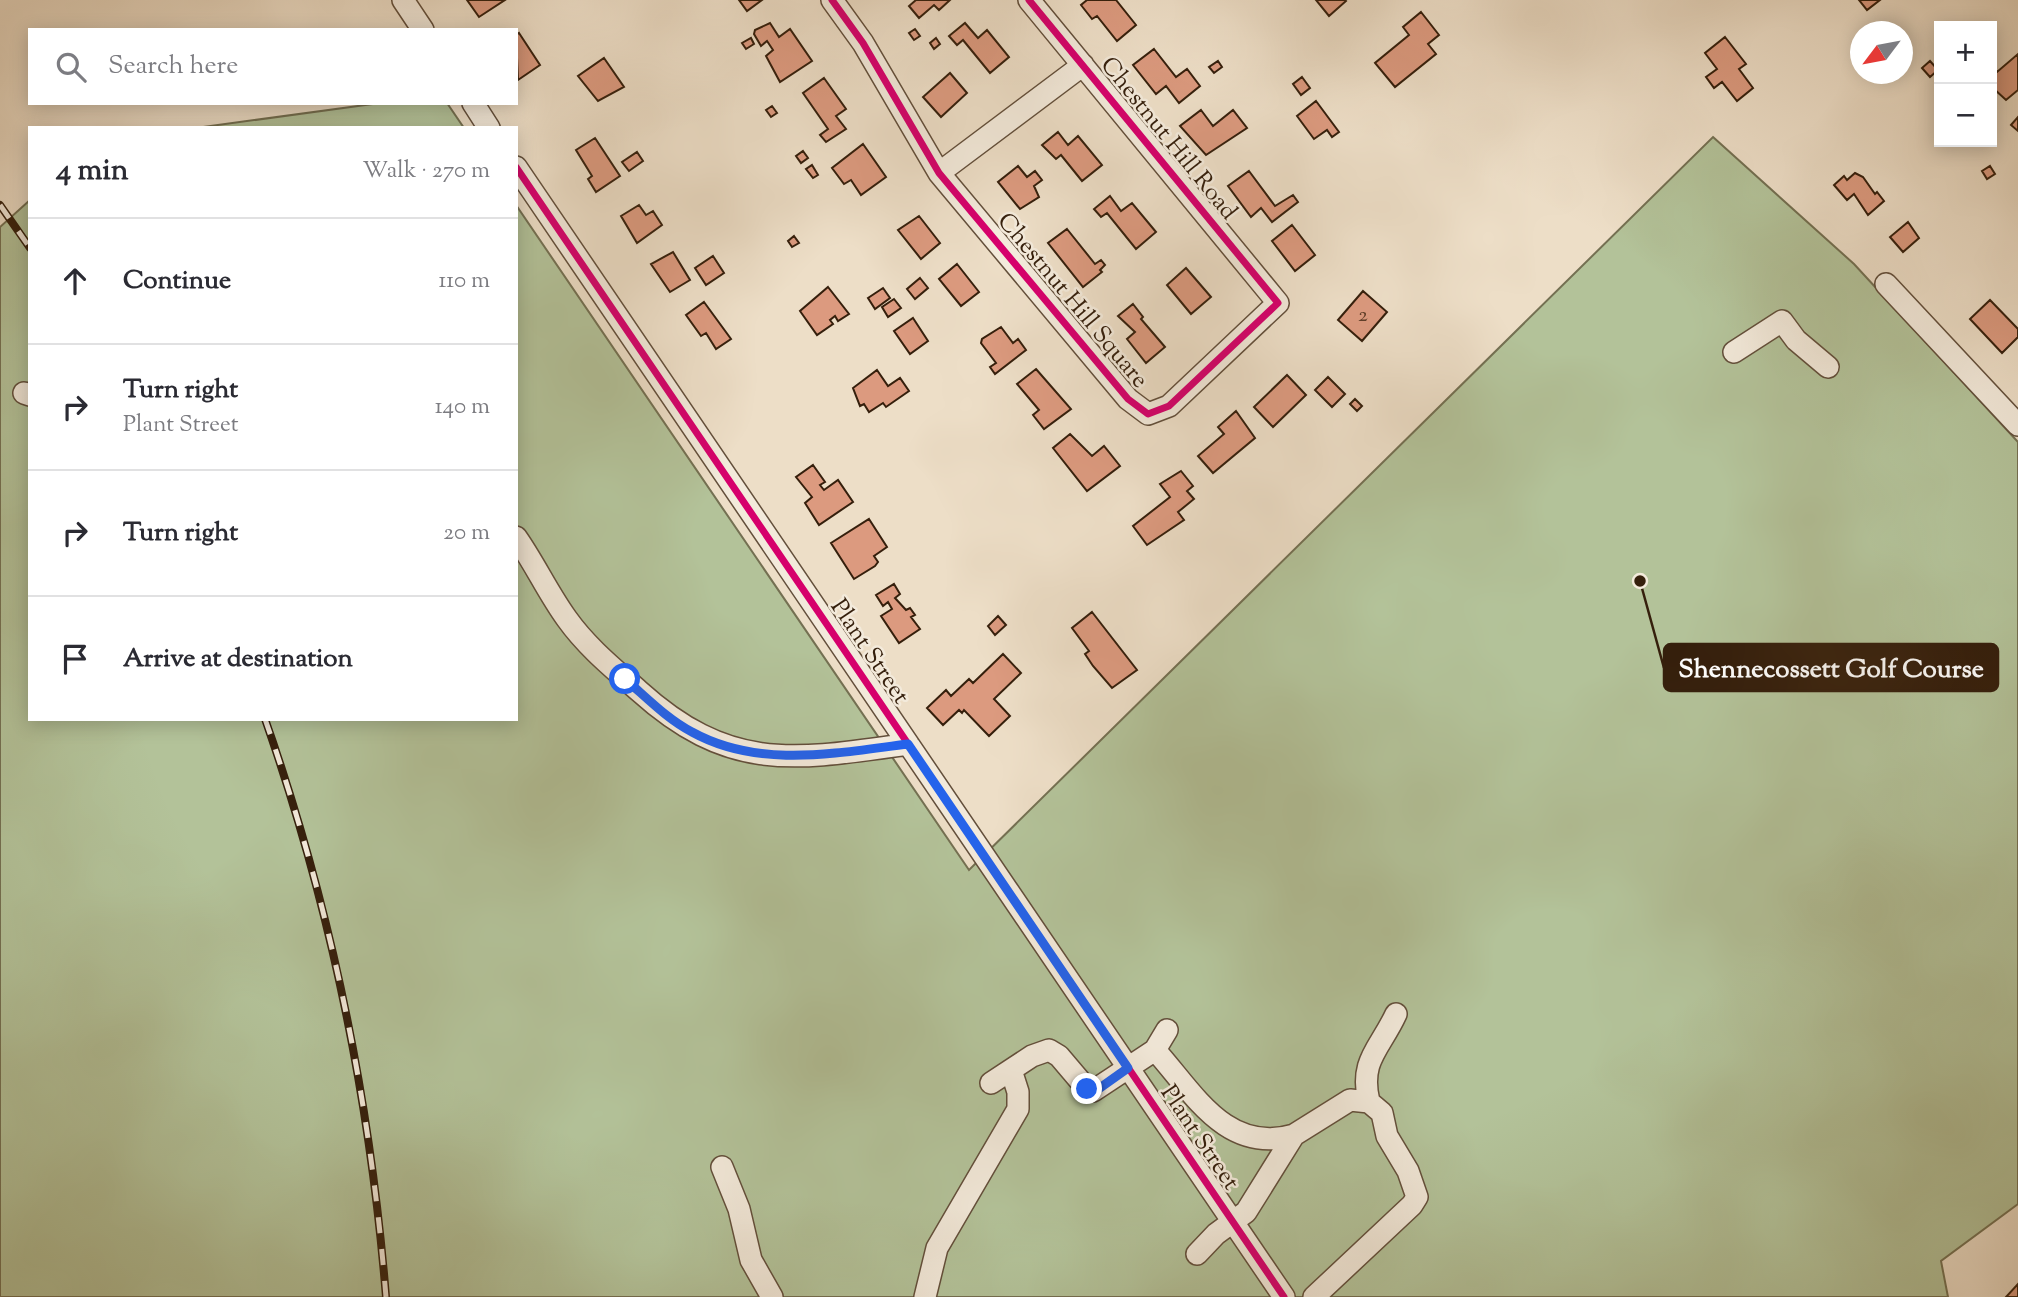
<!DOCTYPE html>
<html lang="en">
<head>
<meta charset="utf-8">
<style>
	body { margin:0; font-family:"Sorts Mill Goudy",serif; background:#f2f2f3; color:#2b2b33 }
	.controls { position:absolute; right:21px; top:21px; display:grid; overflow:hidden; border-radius:0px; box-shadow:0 4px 18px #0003 }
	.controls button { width:63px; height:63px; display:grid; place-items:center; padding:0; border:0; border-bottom:2px solid #e1e1e2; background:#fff; color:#2b2b33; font:35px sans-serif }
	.compass { position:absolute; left:1850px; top:21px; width:63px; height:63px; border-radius:50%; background:#fff; box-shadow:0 4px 18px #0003; rotate:238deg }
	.stop { position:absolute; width:21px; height:21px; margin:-16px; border:5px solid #2563eb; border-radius:50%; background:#fff }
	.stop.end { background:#2563eb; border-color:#fff; box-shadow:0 2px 7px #0008 }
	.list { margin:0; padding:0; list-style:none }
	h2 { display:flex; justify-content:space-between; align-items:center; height:91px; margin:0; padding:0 28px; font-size:30px }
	h2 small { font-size:23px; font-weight:400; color:#7c7c81 }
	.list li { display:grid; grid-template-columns:46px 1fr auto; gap:21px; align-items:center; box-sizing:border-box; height:126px; padding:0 28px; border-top:2px solid #e1e1e2 }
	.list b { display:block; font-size:26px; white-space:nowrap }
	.list p { margin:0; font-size:23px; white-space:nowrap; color:#7c7c81 }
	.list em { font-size:23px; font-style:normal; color:#7c7c81 }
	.icon { flex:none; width:38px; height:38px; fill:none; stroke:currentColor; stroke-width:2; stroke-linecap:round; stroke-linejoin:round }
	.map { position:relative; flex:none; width:2018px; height:1297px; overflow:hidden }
	.search { position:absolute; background:#fff; box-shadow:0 4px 18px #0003; left:28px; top:28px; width:490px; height:77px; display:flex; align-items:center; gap:18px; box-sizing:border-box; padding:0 24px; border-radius:0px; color:#7c7c81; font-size:26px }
	.panel { position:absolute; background:#fff; box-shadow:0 4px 18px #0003; left:28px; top:126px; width:490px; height:595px; border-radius:0px }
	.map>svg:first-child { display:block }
	.green { fill:#b3c299; stroke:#747052; stroke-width:2 }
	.building { fill:#dc9a7f; stroke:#351f0c; stroke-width:2 }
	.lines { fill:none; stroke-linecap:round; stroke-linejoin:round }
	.minor-casing { stroke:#634f3b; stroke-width:24 }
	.minor { stroke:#f3eadb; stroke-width:21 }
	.rail-casing { stroke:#351f0c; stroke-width:8 }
	.rail { stroke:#f3eadb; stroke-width:5; stroke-dasharray:16; stroke-linecap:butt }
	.cycleway-casing { stroke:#f3eadb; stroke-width:11 }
	.cycleway { stroke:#d6006c; stroke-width:7 }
	.route { stroke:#2563eb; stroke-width:9 }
	.labels { text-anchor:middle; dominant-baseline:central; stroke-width:5; stroke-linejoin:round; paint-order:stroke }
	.number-label { font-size:21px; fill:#5f3e29 }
	.street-label { font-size:24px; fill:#351f0c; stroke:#f3eadb }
	.leader { fill:none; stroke:#351f0c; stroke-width:2.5 }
	.callout-dot { fill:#351f0c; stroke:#f3eadb; stroke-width:2.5 }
	.callout { fill:#351f0c; stroke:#351f0c; stroke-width:2.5 }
	.callout-label { font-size:26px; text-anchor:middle; font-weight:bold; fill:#fff }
</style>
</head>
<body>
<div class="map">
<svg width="2018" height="1297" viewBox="0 0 2018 1297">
	<rect width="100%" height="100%" fill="#eddec7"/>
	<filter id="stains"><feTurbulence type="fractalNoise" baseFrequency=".00286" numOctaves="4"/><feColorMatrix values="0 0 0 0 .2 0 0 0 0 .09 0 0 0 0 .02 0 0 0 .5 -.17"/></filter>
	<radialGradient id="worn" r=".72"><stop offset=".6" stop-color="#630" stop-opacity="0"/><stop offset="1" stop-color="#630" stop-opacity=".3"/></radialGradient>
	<path class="green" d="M 380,103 L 447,103 L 464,128 L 196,128 Z
		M 1713,137 L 1854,264 L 2018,442 L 2018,1204 L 1941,1261 L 1948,1297 L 0,1297 L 0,227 L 30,200 L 30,719 L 516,719 L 516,205 L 969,870 Z"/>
	<path class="building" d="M 467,0 L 505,0 L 479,17 Z
		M 739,0 L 762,0 L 747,11 Z
		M 916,0 L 950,0 L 939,10 L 934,5 L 919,18 L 909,6 Z
		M 1087,0 L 1116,0 L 1136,25 L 1117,41 L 1097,16 L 1092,19 L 1081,5 Z
		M 1316,0 L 1345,0 L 1346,1 L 1329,16 Z
		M 1859,0 L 1880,0 L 1867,10 Z
		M 1421,12 L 1439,35 L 1428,44 L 1436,54 L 1395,87 L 1375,63 L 1409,35 L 1403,27 Z
		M 770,23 L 779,37 L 790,29 L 812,61 L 780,82 L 766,56 L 773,50 L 767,41 L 761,46 L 754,34 L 755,30 Z
		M 965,23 L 978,38 L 987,30 L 1009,57 L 990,73 L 963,40 L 957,45 L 949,36 Z
		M 915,29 L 920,36 L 914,40 L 909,33 Z
		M 519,33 L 540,65 L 518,80 L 516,35 Z
		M 1725,37 L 1746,64 L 1739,69 L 1753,88 L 1737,101 L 1722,82 L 1714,88 L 1706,77 L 1717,69 L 1705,53 Z
		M 751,38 L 754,44 L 746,49 L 742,43 Z
		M 936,38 L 940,44 L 934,49 L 930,43 Z
		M 1154,49 L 1176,77 L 1187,69 L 1200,86 L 1179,103 L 1166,86 L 1156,94 L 1133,65 Z
		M 2018,54 L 2018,90 L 2006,100 L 1994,89 L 1992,91 L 1992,63 L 1997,72 Z
		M 604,58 L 624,87 L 598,101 L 578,76 Z
		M 1218,61 L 1222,67 L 1214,73 L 1209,67 Z
		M 1930,61 L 1938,70 L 1930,77 L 1922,68 Z
		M 950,73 L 967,93 L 941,117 L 923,97 Z
		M 1302,77 L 1310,88 L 1301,95 L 1293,84 Z
		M 824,78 L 846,109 L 836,116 L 846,129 L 826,142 L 820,135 L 828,129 L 803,93 Z
		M 1316,101 L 1339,132 L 1332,137 L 1327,130 L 1314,139 L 1297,116 Z
		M 772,106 L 777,113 L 771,117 L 766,110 Z
		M 1201,110 L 1213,126 L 1233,110 L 1247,128 L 1206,155 L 1180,126 Z
		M 2018,117 L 2018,131 L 2011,125 Z
		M 1058,132 L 1068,145 L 1078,136 L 1102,165 L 1082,181 L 1061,155 L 1056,159 L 1042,145 Z
		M 595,138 L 620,176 L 596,192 L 588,179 L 592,176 L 576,150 Z
		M 863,144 L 886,177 L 861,195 L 851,180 L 844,184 L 832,168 Z
		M 803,151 L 808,158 L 801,163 L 796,156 Z
		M 637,152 L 643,161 L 629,171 L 622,162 Z
		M 812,165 L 818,175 L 813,178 L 806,169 Z
		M 1018,166 L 1027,177 L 1035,171 L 1042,180 L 1034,186 L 1039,197 L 1020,209 L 998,182 Z
		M 1990,166 L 1995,174 L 1987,179 L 1982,171 Z
		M 1249,171 L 1275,206 L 1293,195 L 1298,202 L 1272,222 L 1261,208 L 1251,217 L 1228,186 Z
		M 1855,173 L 1863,177 L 1875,194 L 1877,192 L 1884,201 L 1868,215 L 1854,194 L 1847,200 L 1834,185 L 1844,176 L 1847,180 Z
		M 1110,196 L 1121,211 L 1132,203 L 1156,232 L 1136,249 L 1107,213 L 1101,217 L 1094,209 Z
		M 639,205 L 646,215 L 653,211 L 662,225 L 637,243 L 621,216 Z
		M 919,216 L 940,243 L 921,259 L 898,230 Z
		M 1908,222 L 1919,238 L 1903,252 L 1890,237 Z
		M 1292,225 L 1315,255 L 1295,271 L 1272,241 Z
		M 1067,229 L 1095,264 L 1101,260 L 1105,265 L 1100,270 L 1102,272 L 1083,287 L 1048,243 Z
		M 794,236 L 799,243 L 792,247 L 788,241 Z
		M 673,252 L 690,280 L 670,292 L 651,264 Z
		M 713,256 L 724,273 L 706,285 L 695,268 Z
		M 957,264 L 979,292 L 961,306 L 939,279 Z
		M 1186,268 L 1211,297 L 1191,314 L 1167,285 Z
		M 920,278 L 928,288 L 915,299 L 907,289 Z
		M 828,287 L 849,314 L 838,321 L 835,316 L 830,320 L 833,324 L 817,335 L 800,311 Z
		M 883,288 L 890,298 L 875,309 L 868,298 Z
		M 1363,291 L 1387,312 L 1362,341 L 1338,320 Z
		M 894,299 L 901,308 L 888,317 L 882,307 Z
		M 1990,300 L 2018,329 L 2018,337 L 2002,353 L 1970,319 Z
		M 704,302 L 731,339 L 716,349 L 706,333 L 701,336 L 686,315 Z
		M 1133,304 L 1143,317 L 1141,319 L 1165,347 L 1146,363 L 1127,339 L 1135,332 L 1118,316 Z
		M 913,318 L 928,341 L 910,354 L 894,331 Z
		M 1001,327 L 1013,343 L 1018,339 L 1026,350 L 995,374 L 990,367 L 996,363 L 981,343 L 982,339 Z
		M 1036,369 L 1071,409 L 1044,429 L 1033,415 L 1039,410 L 1017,384 Z
		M 877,370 L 888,386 L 900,378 L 909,391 L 886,407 L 883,403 L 869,412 L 864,404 L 860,406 L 853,388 Z
		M 1287,375 L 1306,395 L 1273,427 L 1254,407 Z
		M 1328,377 L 1345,394 L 1332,407 L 1315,390 Z
		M 1355,399 L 1362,406 L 1357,411 L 1350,404 Z
		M 1236,411 L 1255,438 L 1213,473 L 1198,456 L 1224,434 L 1218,427 Z
		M 1070,434 L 1092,456 L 1104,446 L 1120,466 L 1087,491 L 1053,448 Z
		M 813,465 L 825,482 L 820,485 L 824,490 L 838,480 L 853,502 L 819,525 L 805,503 L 812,497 L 796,477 Z
		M 1181,471 L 1193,486 L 1187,491 L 1194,499 L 1178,512 L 1184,520 L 1147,545 L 1133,526 L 1170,497 L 1160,484 Z
		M 869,519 L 887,547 L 874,556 L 878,562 L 875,566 L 854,579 L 831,543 Z
		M 894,584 L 900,594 L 895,598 L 906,610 L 910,608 L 915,615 L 911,617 L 920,629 L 899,643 L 881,616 L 892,609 L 888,602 L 883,606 L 876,595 Z
		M 1092,612 L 1137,670 L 1112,688 L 1093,666 L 1085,654 L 1089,651 L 1072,628 Z
		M 998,616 L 1006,625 L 995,635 L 988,626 Z
		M 1003,654 L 1021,673 L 994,699 L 1010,716 L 989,736 L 964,710 L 962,713 L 959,710 L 943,725 L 927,708 L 946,690 L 951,696 L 969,679 L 973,683 Z
		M 2018,1284 L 2018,1297 L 2006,1297 Z"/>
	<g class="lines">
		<g class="minor-casing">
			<path id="minor" d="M 403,0 L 423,30
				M 832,0 L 863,43 L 939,173 L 1128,399 L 1148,414 L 1169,406 L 1278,303 L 1029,0
				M 473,103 L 489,128
				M 516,167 L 1284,1297
				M 939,173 L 1083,65
				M 1886,284 L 2018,425
				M 1734,352 L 1782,321 L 1796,340 L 1828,367
				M 24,393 L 30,395
				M 516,537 C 535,564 548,593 567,619 C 587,647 613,668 639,691 C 730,773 795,760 908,744
				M 1155,1050 L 1167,1030
				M 991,1083 L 1032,1056 L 1049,1050 L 1059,1056 L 1087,1089 L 1093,1091 L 1155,1050 C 1193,1092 1226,1155 1294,1135
				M 1369,1102 C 1359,1060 1380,1049 1396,1014
				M 722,1167 L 739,1209 L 751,1260 L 772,1297
				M 1197,1254 L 1216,1234 L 1246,1212 L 1294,1135 L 1350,1100 L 1369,1102 L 1382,1113 L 1387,1136 L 1408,1171 L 1417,1197 L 1412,1205 L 1314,1297
				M 925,1297 L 937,1248 L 1018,1109 L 1018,1092 L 1011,1070"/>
		</g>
		<use href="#minor" class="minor"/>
		<g class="rail-casing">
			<path id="rail" d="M 0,205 L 30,248
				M 265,719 C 331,907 370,1099 386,1297"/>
		</g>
		<use href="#rail" class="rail"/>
		<g class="cycleway-casing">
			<path id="cycleway" d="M 832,0 L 863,43 L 939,173 L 1128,399 L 1148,414 L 1169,406 L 1278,303 L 1029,0
				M 516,167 L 1284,1297"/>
		</g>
		<use href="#cycleway" class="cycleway"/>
	</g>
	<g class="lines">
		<path class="route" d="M 625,679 C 646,697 667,719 692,732 C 759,769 836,753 908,744 L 1128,1068 L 1097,1090 L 1087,1089"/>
	</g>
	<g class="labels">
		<g class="number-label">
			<text x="1363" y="316">2</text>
		</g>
		<g class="street-label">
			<text transform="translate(1168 139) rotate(51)">Chestnut Hill Road</text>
			<text transform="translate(1072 301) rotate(50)">Chestnut Hill Square</text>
			<text transform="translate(869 652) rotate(56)">Plant Street</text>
			<text transform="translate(1199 1138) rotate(56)">Plant Street</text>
		</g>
	</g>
	<path class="leader" d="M1640 581L1664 668"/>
	<circle class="callout-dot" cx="1640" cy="581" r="7"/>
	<rect class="callout" x="1664" y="644" width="334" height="47" rx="7"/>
	<g class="callout-label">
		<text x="1831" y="677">Shennecossett Golf Course</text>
	</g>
	<rect width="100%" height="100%" filter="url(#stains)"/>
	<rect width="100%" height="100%" fill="url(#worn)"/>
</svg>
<div class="controls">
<button>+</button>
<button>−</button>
</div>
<svg class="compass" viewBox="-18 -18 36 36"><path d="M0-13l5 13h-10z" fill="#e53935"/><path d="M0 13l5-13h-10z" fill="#7c7c81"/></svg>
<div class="stop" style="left:625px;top:679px"></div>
<div class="stop end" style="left:1087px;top:1089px"></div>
<div class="search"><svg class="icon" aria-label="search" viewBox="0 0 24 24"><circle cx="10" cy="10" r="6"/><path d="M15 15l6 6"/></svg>Search here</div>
<section class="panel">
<h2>4 min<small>Walk · 270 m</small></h2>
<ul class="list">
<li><svg class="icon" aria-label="ahead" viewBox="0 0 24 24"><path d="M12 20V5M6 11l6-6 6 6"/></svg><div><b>Continue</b></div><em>110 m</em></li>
<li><svg class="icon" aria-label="right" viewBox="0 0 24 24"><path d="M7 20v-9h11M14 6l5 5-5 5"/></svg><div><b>Turn right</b><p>Plant Street</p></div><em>140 m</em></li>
<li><svg class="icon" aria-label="right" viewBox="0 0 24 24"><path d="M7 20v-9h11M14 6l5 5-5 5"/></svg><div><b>Turn right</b></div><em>20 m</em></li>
<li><svg class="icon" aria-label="arrive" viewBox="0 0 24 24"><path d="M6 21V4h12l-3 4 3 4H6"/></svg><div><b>Arrive at destination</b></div></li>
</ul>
</section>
</div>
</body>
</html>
